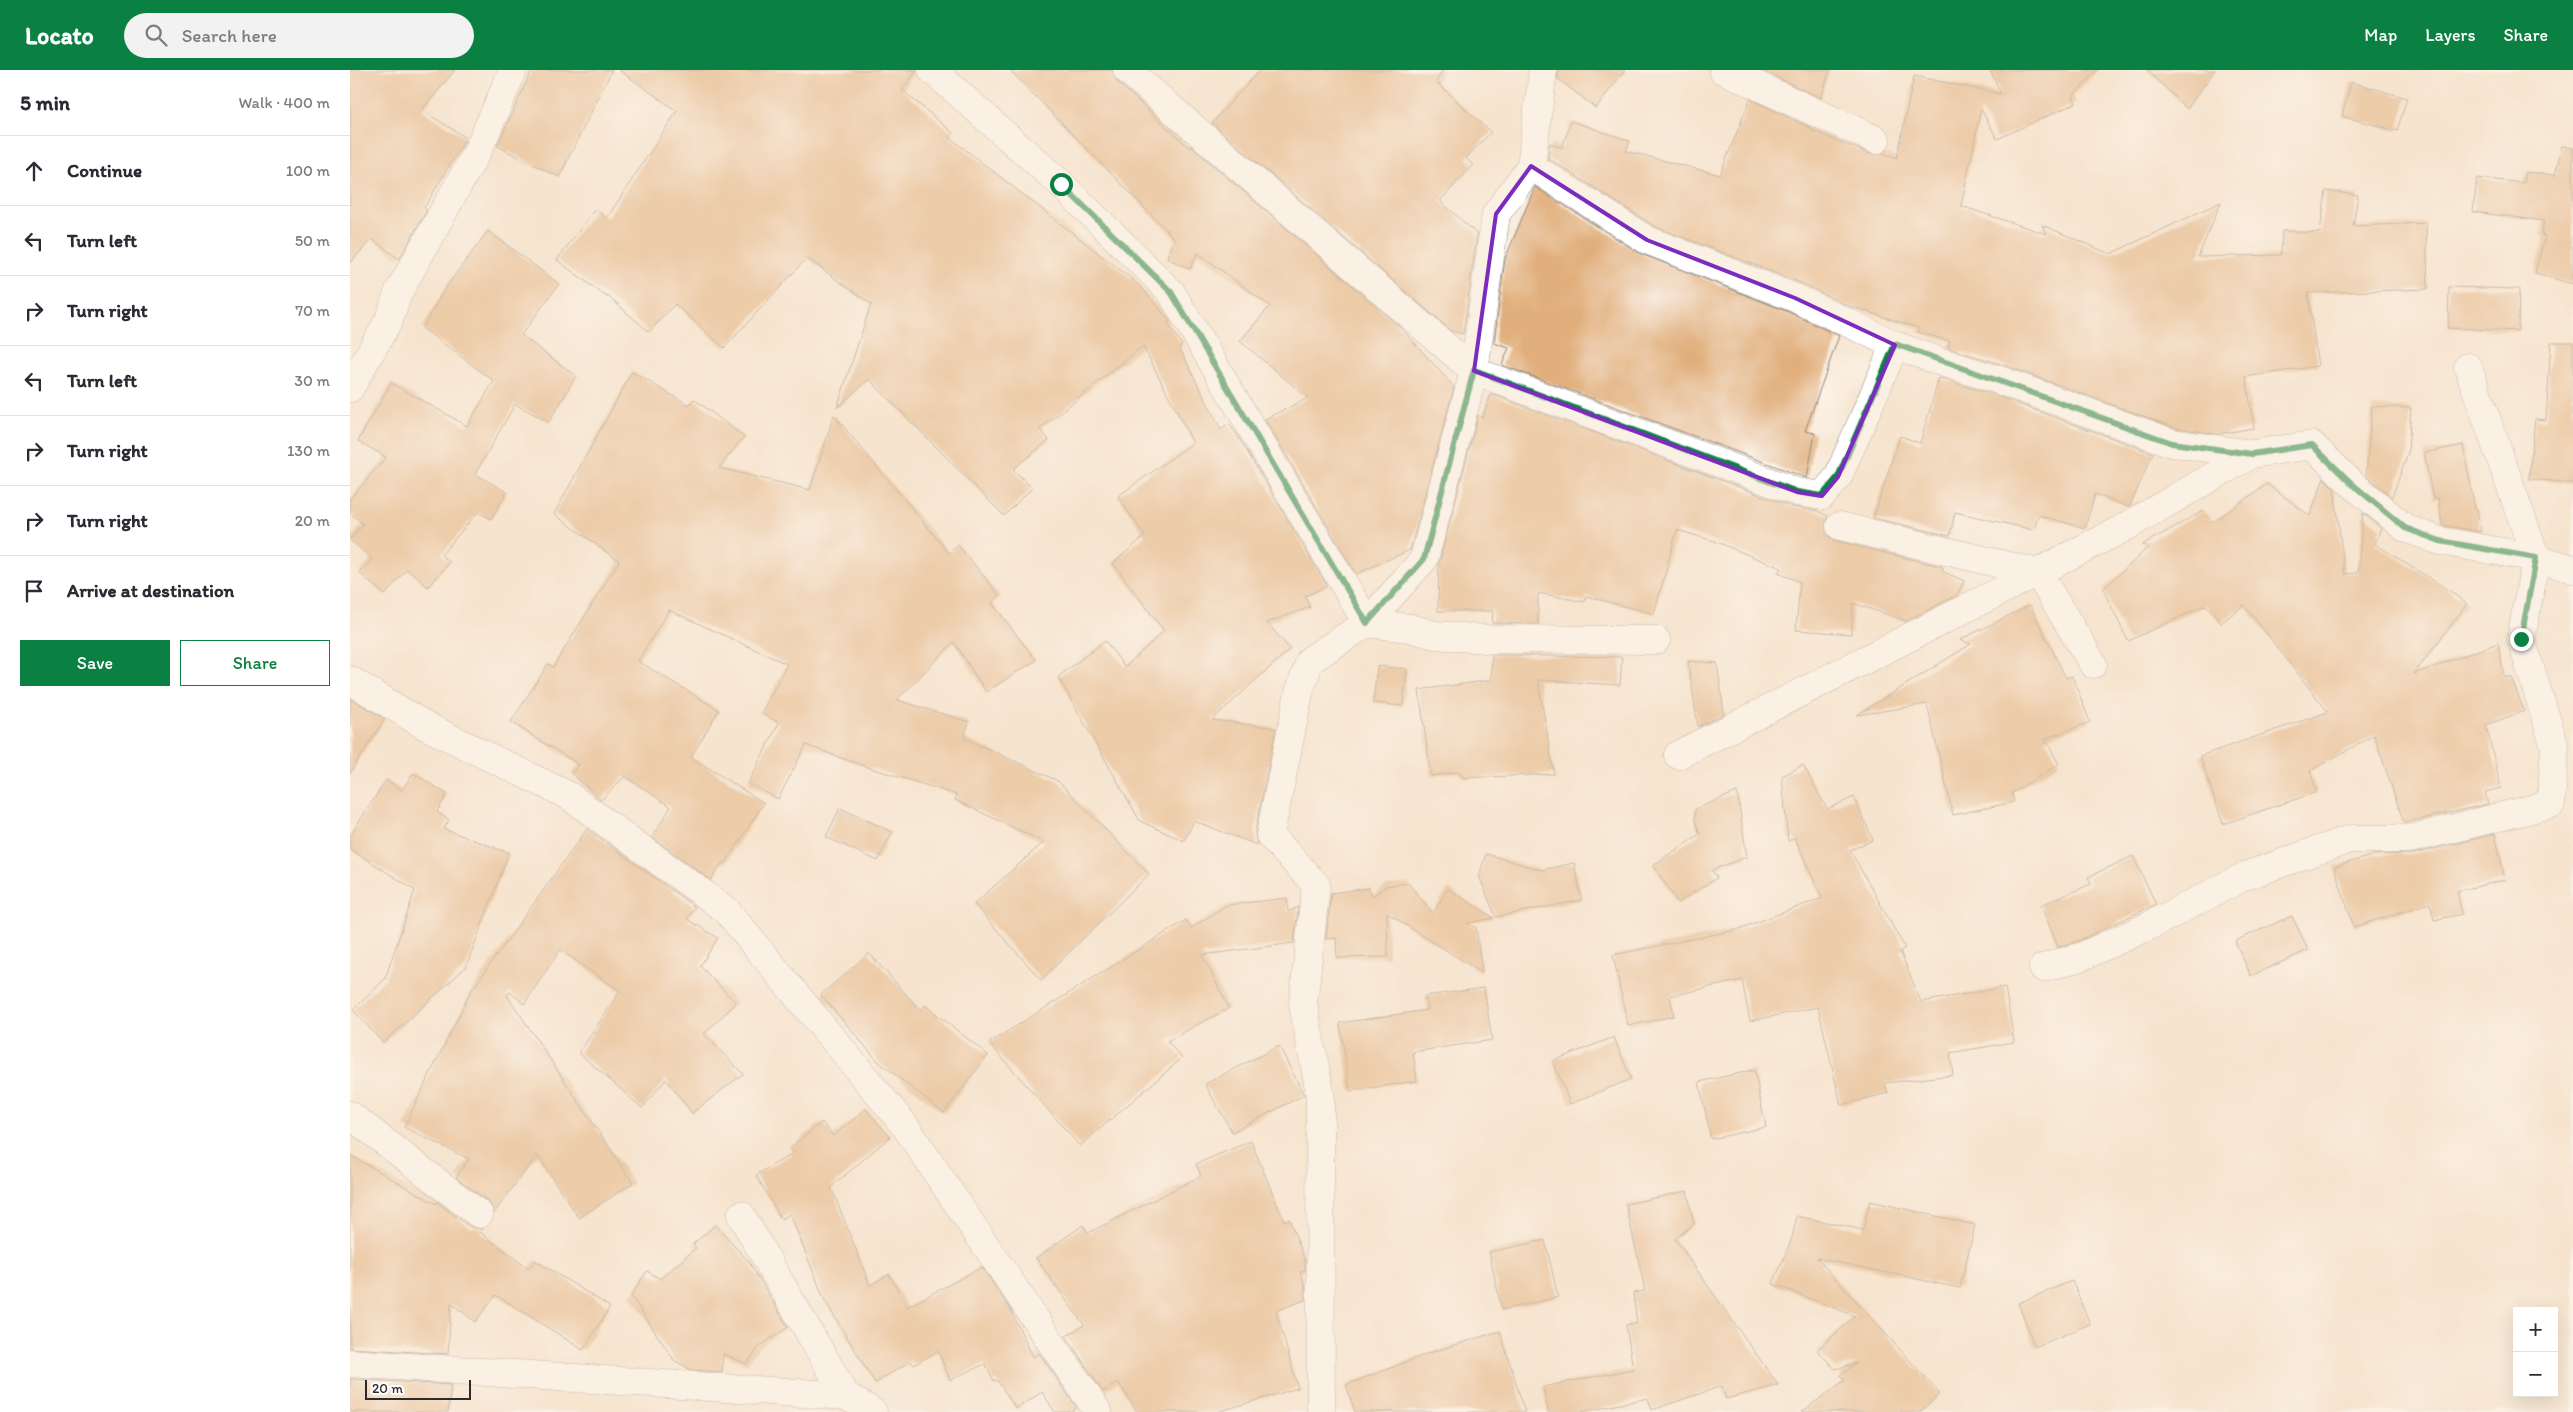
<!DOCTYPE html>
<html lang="en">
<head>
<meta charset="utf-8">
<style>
	body { margin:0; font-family:Itim,sans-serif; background:#f2f2f3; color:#2b2b33 }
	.controls { position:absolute; right:15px; bottom:15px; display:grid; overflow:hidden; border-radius:0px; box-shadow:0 5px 20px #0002 }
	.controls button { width:45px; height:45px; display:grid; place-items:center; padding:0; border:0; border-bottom:1px solid #e1e1e2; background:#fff; color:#2b2b33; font:25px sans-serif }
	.scale { position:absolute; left:15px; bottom:12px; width:106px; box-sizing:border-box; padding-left:5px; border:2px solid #2b2b2b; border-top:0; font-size:14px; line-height:18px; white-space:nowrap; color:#2b2b2b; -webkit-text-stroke:4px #fff; paint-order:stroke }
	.stop { position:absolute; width:15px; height:15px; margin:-11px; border:4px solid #0b8043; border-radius:50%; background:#fff }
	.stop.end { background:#0b8043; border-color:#fff; box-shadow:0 1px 5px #0008 }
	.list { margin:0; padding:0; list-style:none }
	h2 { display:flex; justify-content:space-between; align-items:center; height:65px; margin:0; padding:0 20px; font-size:21px }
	h2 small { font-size:16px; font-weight:400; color:#7c7c81 }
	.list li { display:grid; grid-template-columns:32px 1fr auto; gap:15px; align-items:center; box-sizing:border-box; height:70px; padding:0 20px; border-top:1px solid #e1e1e2 }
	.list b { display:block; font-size:19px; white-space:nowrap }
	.list em { font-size:16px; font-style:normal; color:#7c7c81 }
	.actions { display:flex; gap:10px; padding:15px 20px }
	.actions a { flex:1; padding:11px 0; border:1px solid #0b8043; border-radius:0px; text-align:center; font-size:18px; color:#0b8043 }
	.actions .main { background:#0b8043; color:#fff }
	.icon { flex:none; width:28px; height:28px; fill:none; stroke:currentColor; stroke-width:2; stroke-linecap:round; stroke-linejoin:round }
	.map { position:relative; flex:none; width:2223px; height:1342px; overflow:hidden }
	header { display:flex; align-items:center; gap:30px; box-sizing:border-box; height:70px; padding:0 25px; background:#0b8043; color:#fff }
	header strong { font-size:24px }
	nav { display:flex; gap:28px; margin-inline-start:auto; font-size:18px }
	.search { width:350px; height:45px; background:#f2f2f3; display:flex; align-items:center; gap:12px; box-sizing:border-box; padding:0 18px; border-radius:28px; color:#7c7c81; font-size:19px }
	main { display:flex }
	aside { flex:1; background:#fff }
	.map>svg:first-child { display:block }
	.building { fill:#e1af7c }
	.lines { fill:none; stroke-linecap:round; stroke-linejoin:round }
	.minor-casing { stroke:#90887c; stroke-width:29 }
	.minor { stroke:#fff; stroke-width:28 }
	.route { stroke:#0b8043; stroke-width:6 }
	.marked { fill:none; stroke:#7b2cbf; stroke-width:4; stroke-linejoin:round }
</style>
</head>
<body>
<header>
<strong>Locato</strong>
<div class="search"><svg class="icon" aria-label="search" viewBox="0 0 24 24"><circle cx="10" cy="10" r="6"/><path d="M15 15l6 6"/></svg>Search here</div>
<nav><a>Map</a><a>Layers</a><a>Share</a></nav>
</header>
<main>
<aside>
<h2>5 min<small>Walk · 400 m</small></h2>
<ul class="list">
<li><svg class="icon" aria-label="ahead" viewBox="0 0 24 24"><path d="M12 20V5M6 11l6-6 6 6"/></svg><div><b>Continue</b></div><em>100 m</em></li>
<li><svg class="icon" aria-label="left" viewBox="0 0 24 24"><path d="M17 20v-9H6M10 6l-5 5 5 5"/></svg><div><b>Turn left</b></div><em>50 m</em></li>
<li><svg class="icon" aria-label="right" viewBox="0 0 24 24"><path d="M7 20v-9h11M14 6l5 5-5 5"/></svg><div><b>Turn right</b></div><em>70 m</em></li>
<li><svg class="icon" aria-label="left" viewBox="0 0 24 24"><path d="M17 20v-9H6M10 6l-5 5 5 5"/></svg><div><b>Turn left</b></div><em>30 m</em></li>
<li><svg class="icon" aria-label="right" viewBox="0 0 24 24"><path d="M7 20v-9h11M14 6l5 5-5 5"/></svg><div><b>Turn right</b></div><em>130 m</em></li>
<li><svg class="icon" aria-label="right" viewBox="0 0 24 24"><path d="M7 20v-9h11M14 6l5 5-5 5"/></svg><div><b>Turn right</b></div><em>20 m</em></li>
<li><svg class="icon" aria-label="arrive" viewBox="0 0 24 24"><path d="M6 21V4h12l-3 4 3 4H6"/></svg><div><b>Arrive at destination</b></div></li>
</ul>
<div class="actions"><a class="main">Save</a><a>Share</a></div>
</aside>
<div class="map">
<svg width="2223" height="1342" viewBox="0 0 2223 1342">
	<rect width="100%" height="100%" fill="#fff"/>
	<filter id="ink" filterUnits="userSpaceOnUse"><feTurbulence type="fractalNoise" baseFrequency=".02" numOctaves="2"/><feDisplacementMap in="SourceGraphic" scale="10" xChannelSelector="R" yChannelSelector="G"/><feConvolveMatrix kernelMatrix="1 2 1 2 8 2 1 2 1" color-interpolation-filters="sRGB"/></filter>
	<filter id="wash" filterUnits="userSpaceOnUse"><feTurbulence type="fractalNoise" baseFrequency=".0096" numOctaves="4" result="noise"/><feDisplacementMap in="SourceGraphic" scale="20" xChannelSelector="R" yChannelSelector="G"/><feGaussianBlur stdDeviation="1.12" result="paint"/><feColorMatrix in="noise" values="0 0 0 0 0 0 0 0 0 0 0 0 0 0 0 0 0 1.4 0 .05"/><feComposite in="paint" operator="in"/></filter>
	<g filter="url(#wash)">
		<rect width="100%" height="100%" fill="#f6e4ce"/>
		<g id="blocks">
			<path class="building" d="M 0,0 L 105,0 L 72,40 L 116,68 L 74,138 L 77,140 L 49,189 L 22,169 L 0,193 Z
				M 182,0 L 262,0 L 209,107 L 147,76 Z
				M 269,0 L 567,0 L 552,20 L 603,63 L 599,67 L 787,213 L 820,251 L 817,253 L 832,275 L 829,277 L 871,360 L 879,354 L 886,363 L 977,516 L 955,526 L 960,537 L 917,553 L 940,579 L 862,650 L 926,658 L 905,762 L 907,775 L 844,751 L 834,771 L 790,751 L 708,607 L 755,571 L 775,597 L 814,561 L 763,493 L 795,466 L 768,426 L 843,373 L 793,276 L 690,359 L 699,370 L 663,399 L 682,418 L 654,446 L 519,309 L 487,338 L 520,237 L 522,235 L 457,188 L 374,278 L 325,234 L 299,262 L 258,226 L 257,227 L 207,190 L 245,139 L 257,148 L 327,41 Z
				M 660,0 L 762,0 L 767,12 L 840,78 L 841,76 L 1052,259 L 1104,317 L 1060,480 L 1006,504 L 915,349 L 958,328 L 890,271 L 920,236 L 848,183 L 840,199 L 817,188 L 825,169 Z
				M 910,0 L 1093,0 L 1086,12 L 1141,62 L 1116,88 L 1123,95 L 1090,131 L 1127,164 L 1113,264 L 1101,261 L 862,53 Z
				M 1208,0 L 1275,0 L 1246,38 L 1208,9 Z
				M 1411,0 L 1480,0 L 1471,28 Z
				M 1640,0 L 1748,0 L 1723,26 L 1726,33 L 1647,69 L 1631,39 L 1611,136 L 1696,164 L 1692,155 L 1760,184 L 1871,132 L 1848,187 L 1931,185 L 1932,161 L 1970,163 L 1976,121 L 2008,125 L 2003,156 L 2076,153 L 2078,219 L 1958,223 L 1968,296 L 1896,307 L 1904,358 L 1868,364 L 1826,358 L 1651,294 L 1598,278 L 1600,271 L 1568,262 L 1569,258 L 1499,236 L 1451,213 L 1304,156 L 1198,88 L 1200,73 L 1212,78 L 1221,51 L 1280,71 L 1276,81 L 1370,105 L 1400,29 L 1461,58 L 1461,60 L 1520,84 L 1533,83 L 1547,88 L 1564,6 L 1651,24 Z
				M 1797,0 L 1865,0 L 1837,39 Z
				M 2001,12 L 2057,28 L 2047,61 L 1992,46 Z
				M 2212,76 L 2223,78 L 2223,214 L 2185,203 L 2195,166 L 2191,165 L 2194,151 L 2123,142 L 2127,108 L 2174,113 L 2176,102 L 2205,105 Z
				M 1185,117 L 1291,184 L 1439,242 L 1489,266 L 1455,361 L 1465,363 L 1457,408 L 1152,295 L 1159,278 L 1144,273 L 1155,189 Z
				M 138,161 L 209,214 L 171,265 L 226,306 L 199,352 L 165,334 L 125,404 L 157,422 L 141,449 L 128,442 L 91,485 L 100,492 L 78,517 L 57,499 L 35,525 L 9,503 L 22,489 L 0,470 L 13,454 L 0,443 L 0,429 L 36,387 L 8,371 L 41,313 L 117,356 L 144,311 L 72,258 L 96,217 Z
				M 2099,217 L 2169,219 L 2168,261 L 2098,258 Z
				M 2201,272 L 2223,272 L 2223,413 L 2179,409 L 2185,349 L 2196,350 Z
				M 282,302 L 339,335 L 344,329 L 394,367 L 369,398 L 460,420 L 484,345 L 599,483 L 608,475 L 650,526 L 642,533 L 686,590 L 636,622 L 604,572 L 547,630 L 619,652 L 614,668 L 708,711 L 799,804 L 691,910 L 624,834 L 694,772 L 605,730 L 607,725 L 511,695 L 456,675 L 428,729 L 398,713 L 429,653 L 411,643 L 437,594 L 319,540 L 288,591 L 369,640 L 341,687 L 414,733 L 375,794 L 373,792 L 361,810 L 302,767 L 321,737 L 275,706 L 251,730 L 221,703 L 229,695 L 161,652 L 198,594 L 203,597 L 269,491 L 204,444 Z
				M 1589,308 L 1641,324 L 1803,383 L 1780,436 L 1778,437 L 1745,424 L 1735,458 L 1688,445 L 1684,460 L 1605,442 L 1600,466 L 1523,448 L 1550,366 L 1570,373 Z
				M 1141,324 L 1442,437 L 1467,441 L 1478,446 L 1475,453 L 1475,461 L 1479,467 L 1486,471 L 1593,497 L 1592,501 L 1614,511 L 1607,525 L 1556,551 L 1503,533 L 1501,564 L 1446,560 L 1450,512 L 1428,503 L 1431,498 L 1364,471 L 1327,460 L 1304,544 L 1236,526 L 1235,532 L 1188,523 L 1188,554 L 1142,553 L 1143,541 L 1088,541 L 1089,494 L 1128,345 L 1132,348 Z
				M 2022,336 L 2061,338 L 2058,383 L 2042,427 L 2016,405 Z
				M 2113,375 L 2125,439 L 2127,439 L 2131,462 L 2092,455 L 2088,428 L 2083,429 L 2074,383 Z
				M 1974,408 L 1984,418 L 1995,504 L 2008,503 L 2013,443 L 2031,458 L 2025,474 L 2100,521 L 2117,534 L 2064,604 L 2148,573 L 2154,607 L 2161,607 L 2174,641 L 2136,655 L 2151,718 L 2135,722 L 2138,734 L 2054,753 L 2024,665 L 1960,701 L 1967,722 L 1873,754 L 1850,686 L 1978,642 L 1894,535 L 1871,553 L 1856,535 L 1778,571 L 1753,519 L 1799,477 L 1792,475 L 1853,441 L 1863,452 L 1917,414 L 1960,446 Z
				M 1680,535 L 1716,608 L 1722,606 L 1740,652 L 1695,669 L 1709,694 L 1662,723 L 1664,732 L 1603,745 L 1577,634 L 1507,645 L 1621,574 L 1610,570 Z
				M 1142,585 L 1272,587 L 1270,615 L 1188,610 L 1204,704 L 1114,708 L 1108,702 L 1081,706 L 1069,620 L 1141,610 Z
				M 1338,591 L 1367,593 L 1374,644 L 1348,657 Z
				M 1027,596 L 1057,599 L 1053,636 L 1023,633 Z
				M 0,628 L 35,649 L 0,703 Z
				M 1453,695 L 1477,739 L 1504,727 L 1523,770 L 1500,780 L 1555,878 L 1550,881 L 1571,932 L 1655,917 L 1664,972 L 1600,983 L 1603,1005 L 1535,1013 L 1538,1023 L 1491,1035 L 1468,937 L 1400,951 L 1392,910 L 1320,926 L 1324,946 L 1278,956 L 1263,885 L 1386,860 L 1472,828 L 1445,768 L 1438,771 L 1432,706 Z
				M 63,703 L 97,724 L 87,742 L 99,750 L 94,759 L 159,783 L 116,897 L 33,973 L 3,940 L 35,909 L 65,820 L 0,779 L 0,766 L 36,710 L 52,720 Z
				M 1387,722 L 1397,787 L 1362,800 L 1367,808 L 1328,833 L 1303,795 L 1350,764 L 1345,750 L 1345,739 Z
				M 490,738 L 542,762 L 528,791 L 476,767 Z
				M 237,759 L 345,837 L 337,849 L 368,868 L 350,896 L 386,933 L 354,964 L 393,1004 L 342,1043 L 316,1009 L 292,1038 L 229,983 L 270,921 L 210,880 L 174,934 L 160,922 L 157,925 L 283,1113 L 229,1148 L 187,1085 L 144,1143 L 139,1132 L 106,1107 L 119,1089 L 54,1057 L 121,921 Z
				M 2145,764 L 2155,810 L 2107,821 L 2112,844 L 2084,850 L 2080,833 L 2004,857 L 1984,797 L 2024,785 L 2064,784 Z
				M 1136,784 L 1191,800 L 1224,793 L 1232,830 L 1146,847 L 1129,806 Z
				M 1783,786 L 1806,834 L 1728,871 L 1708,877 L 1691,835 L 1741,814 L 1738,807 Z
				M 1058,813 L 1083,843 L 1098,819 L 1144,848 L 1117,853 L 1126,858 L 1132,903 L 1037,843 L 1038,887 L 987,888 L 986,868 L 976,869 L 981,823 L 1019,818 L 1023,826 L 1036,816 Z
				M 937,828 L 938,842 L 948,837 L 944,873 L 852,885 L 879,938 L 817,971 L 832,988 L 730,1076 L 639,973 L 836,850 L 841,858 L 877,835 Z
				M 1942,846 L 1958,880 L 1901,906 L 1885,871 Z
				M 519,883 L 571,941 L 575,935 L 638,985 L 594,1043 L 529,992 L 471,925 Z
				M 1134,918 L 1142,970 L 1063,982 L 1067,1011 L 1000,1021 L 990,953 L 1077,940 L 1075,926 Z
				M 1264,967 L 1281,1009 L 1220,1034 L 1203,991 Z
				M 929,976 L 954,1025 L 882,1062 L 855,1014 Z
				M 1404,1000 L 1416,1057 L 1361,1069 L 1349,1012 Z
				M 516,1039 L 540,1067 L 481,1117 L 520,1215 L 539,1204 L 557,1237 L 632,1197 L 660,1239 L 683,1287 L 689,1283 L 727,1338 L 721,1342 L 705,1342 L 692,1322 L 666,1339 L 647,1310 L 644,1311 L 635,1294 L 600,1310 L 588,1281 L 564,1295 L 561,1291 L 525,1313 L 475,1231 L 440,1144 L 431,1149 L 406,1105 L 444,1083 L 440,1078 L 472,1052 L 483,1066 Z
				M 901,1071 L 934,1151 L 939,1149 L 955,1190 L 955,1200 L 950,1202 L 955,1215 L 955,1230 L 926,1241 L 948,1318 L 867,1342 L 787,1342 L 768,1312 L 753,1322 L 716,1266 L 734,1255 L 686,1188 L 733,1155 L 738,1163 L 851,1106 L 846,1094 Z
				M 0,1085 L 86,1134 L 87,1132 L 120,1157 L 133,1159 L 130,1162 L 179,1199 L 185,1190 L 260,1237 L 233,1280 L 146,1225 L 125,1252 L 101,1233 L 98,1284 L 0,1278 Z
				M 1337,1121 L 1344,1154 L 1325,1169 L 1428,1315 L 1376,1329 L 1372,1316 L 1302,1340 L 1298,1328 L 1232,1342 L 1198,1342 L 1193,1317 L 1283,1299 L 1276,1255 L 1287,1253 L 1283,1223 L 1295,1221 L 1276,1134 Z
				M 1520,1131 L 1625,1155 L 1610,1218 L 1467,1188 L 1590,1324 L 1570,1342 L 1452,1342 L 1495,1310 L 1490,1305 L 1507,1293 L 1485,1299 L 1467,1280 L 1505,1246 L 1423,1214 L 1442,1168 L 1447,1146 L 1513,1160 Z
				M 365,1155 L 399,1192 L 438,1257 L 409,1277 L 397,1294 L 373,1284 L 372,1302 L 341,1300 L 324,1290 L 281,1226 L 297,1201 L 310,1209 L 346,1178 L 343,1174 Z
				M 1195,1170 L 1208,1227 L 1152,1240 L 1139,1182 Z
				M 1722,1211 L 1740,1254 L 1685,1277 L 1668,1233 Z
				M 1150,1261 L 1175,1342 L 1005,1342 L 996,1315 L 1082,1282 Z
				M 0,1309 L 101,1315 L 98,1342 L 0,1342 Z"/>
		</g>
	</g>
	<g filter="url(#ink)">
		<use href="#blocks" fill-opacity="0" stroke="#90887c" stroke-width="1"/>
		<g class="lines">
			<g class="minor-casing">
				<path id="minor" d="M 582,0 L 711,114 L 821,222 L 1017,553 L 1060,558 L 1085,565 L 1136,569 L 1306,570
					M 777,0 L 1124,301 L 1447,422 L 1472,426 L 1488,407 L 1545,275
					M 1193,0 L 1181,96 L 1297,170 L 1445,228 L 1545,275 L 1588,291 L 1646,309 L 1822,373 L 1902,384 L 1962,375 L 2001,413 L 2055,458 L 2090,471 L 2186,488 L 2223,499
					M 1373,0 L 1526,70
					M 0,318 L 39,250 L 48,223 L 129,78 L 163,0
					M 1490,456 L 1688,503 L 1743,594
					M 0,610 L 74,655 L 219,726 L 376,840 L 555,1056 L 748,1342
					M 1328,685 L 1770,460 L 1902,384
					M 1693,898 L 1733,886 L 1799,856 L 1895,806 L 2000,769 L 2060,769 L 2201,734 L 2205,677 L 2171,569 L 2186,488 L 2118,297
					M 0,1045 L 129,1144
					M 391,1145 L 496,1326
					M 0,1293 L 496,1326 L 523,1342
					M 971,1342 L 970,1023 L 953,934 L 966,815 L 920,765 L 949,623 L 960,590 L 1017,553 L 1074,489 L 1124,301 L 1146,144 L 1181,96"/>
			</g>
			<use href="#minor" class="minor"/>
		</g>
	</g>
	<g class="lines" filter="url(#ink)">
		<path class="route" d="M 711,114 L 821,222 L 1017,553 L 1074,489 L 1124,300 L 1447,422 L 1472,426 L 1488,407 L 1545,274 L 1822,373 L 1902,384 L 1962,375 L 2001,413 L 2055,458 L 2090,471 L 2186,488 L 2171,569"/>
	</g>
	<path d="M0 0H2223V1342H0ZM 1181,96 L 1297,170 L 1445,228 L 1545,275 L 1488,407 L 1472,426 L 1447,422 L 1124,301 L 1146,144 Z" fill="#f6e4ce" fill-opacity=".55" fill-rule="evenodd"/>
	<path class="marked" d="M 1181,96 L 1297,170 L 1445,228 L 1545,275 L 1488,407 L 1472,426 L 1447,422 L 1124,301 L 1146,144 Z"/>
</svg>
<div class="controls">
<button>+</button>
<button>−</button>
</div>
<div class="scale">20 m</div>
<div class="stop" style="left:711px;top:114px"></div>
<div class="stop end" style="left:2171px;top:569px"></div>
</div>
</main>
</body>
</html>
